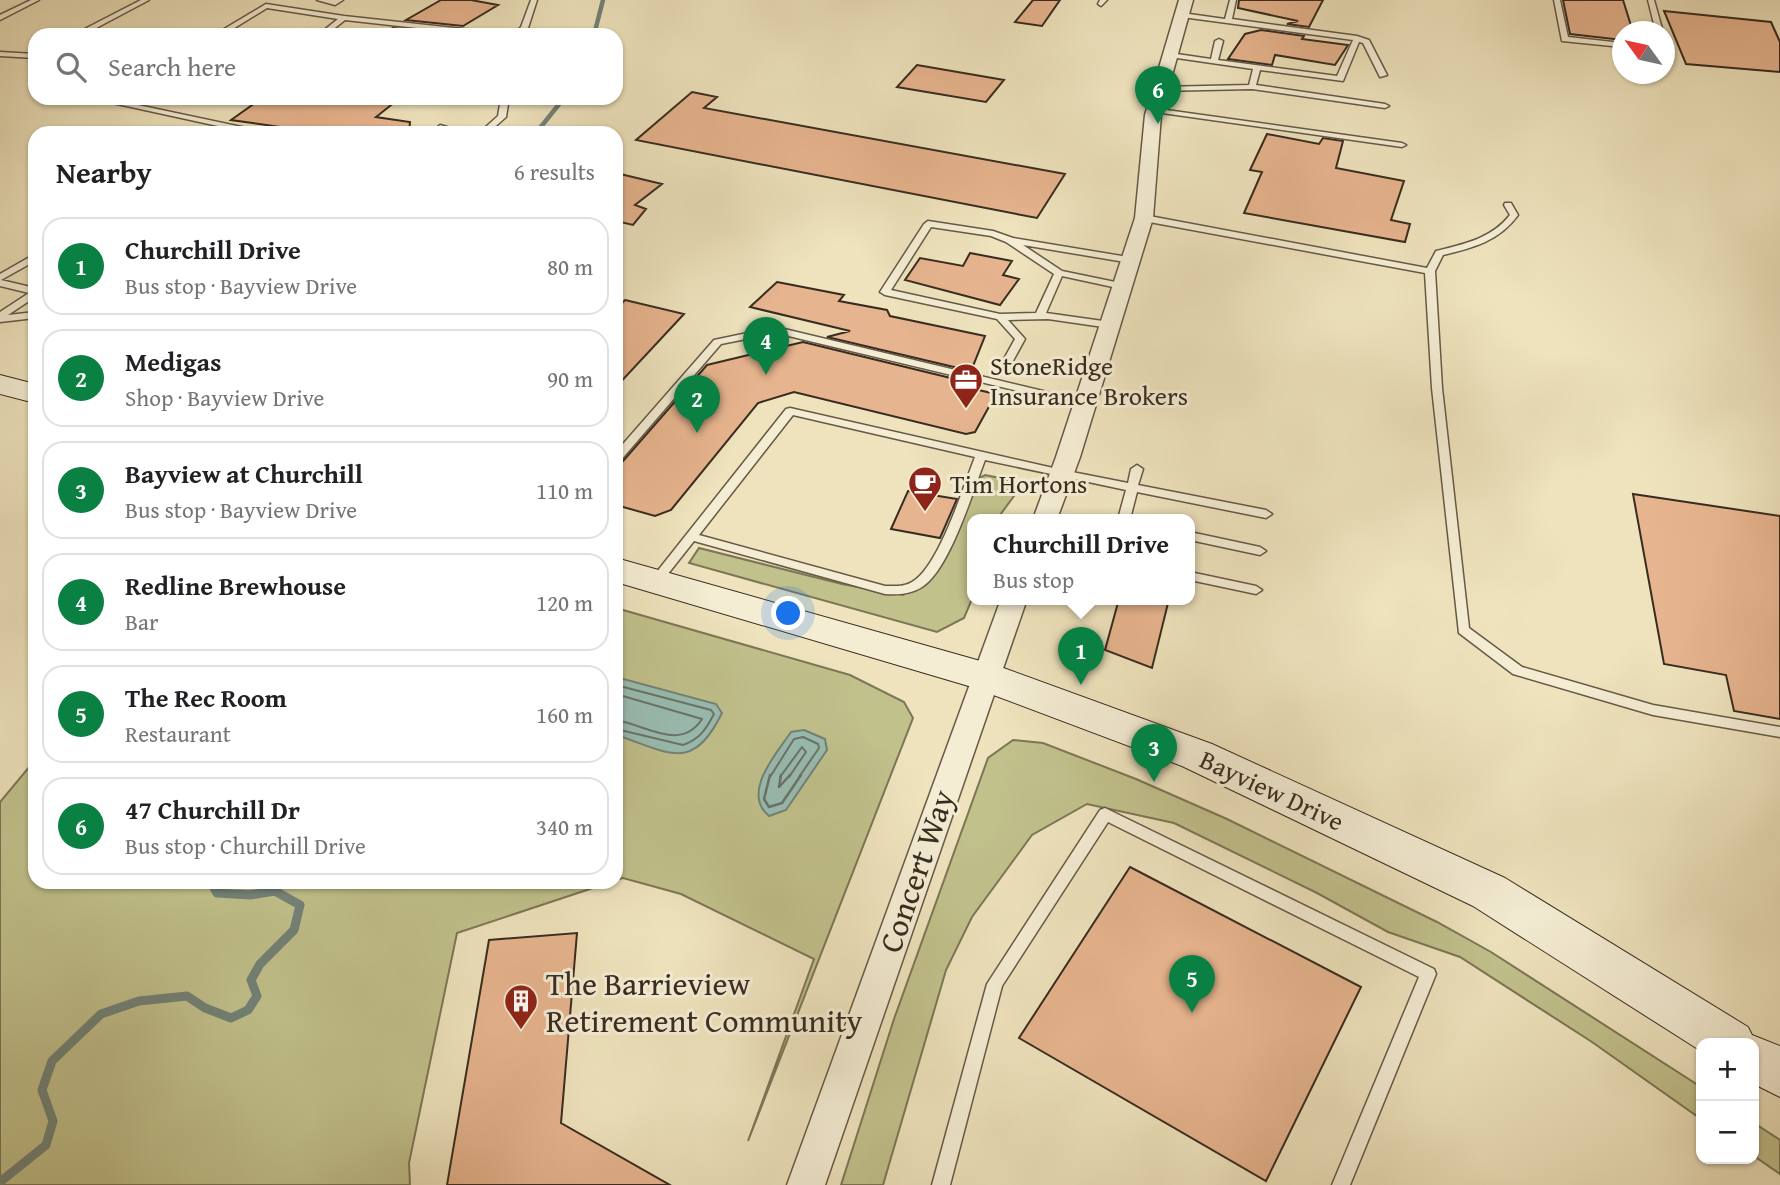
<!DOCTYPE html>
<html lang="en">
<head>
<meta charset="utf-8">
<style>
	body { margin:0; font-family:"Gentium Book Plus",serif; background:#f6f6f6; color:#202124 }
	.controls { position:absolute; right:21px; bottom:21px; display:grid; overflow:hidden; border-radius:14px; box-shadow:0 2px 5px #0004 }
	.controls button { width:63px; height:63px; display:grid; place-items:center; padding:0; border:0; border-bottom:2px solid #e0e0e0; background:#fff; color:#202124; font:35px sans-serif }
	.compass { position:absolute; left:1612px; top:21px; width:63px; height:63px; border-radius:50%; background:#fff; box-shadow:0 2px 5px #0004; rotate:303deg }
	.you { position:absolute; left:789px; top:614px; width:24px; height:24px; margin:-18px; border:5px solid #fff; border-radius:50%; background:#1a73e8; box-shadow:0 0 0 10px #1a73e833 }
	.badge { display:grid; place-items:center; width:46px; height:46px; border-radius:50%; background:#0b8043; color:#fff; font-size:23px; font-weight:700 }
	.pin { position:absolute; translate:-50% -58px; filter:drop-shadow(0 2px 4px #0008) }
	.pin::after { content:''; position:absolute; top:37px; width:24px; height:21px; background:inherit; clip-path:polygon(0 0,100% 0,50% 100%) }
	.popup { position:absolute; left:967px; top:514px; width:228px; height:91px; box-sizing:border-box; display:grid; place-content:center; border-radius:14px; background:#fff; filter:drop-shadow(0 2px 5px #0005); font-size:23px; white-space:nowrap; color:#757577 }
	.popup b { font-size:26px; color:#202124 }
	.popup::after { content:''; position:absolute; left:50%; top:100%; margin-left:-14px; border:14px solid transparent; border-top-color:#fff }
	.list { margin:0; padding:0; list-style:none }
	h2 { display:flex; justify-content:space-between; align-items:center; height:91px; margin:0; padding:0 28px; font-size:30px }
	h2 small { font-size:23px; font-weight:400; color:#757577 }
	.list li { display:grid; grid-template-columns:46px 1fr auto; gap:21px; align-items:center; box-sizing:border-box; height:98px; margin:0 14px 14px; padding:0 14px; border:2px solid #e0e0e0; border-radius:21px }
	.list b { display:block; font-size:26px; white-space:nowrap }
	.list p { margin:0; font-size:23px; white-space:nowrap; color:#757577 }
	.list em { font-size:23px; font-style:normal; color:#757577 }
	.icon { flex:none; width:38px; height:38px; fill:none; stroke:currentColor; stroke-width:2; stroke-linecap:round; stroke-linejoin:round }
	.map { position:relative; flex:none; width:1780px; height:1185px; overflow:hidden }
	.search { position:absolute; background:#fff; box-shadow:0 2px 5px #0004; left:28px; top:28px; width:595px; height:77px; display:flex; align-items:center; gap:18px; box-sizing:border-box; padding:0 24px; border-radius:21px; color:#757577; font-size:26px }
	.panel { position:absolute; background:#fff; box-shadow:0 2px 5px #0004; left:28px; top:126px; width:595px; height:763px; border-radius:21px }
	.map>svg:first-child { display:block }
	.green { fill:#c1c18c; stroke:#7c7656; stroke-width:2 }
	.water { fill:#99beb3; stroke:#728378; stroke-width:2 }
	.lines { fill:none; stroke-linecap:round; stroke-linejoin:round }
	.shore-far1 { stroke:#68746a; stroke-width:2 }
	.shore { stroke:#68746a; stroke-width:2.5 }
	.stream-far1 { stroke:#728378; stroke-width:4.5 }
	.stream { stroke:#728378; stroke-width:9 }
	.building { fill:#e6b48e; stroke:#382b20; stroke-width:2 }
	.lane-casing { stroke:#665947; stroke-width:3 }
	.street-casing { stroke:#665947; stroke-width:3 }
	.secondary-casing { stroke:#382b20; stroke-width:2 }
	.lane { fill:#f4edd4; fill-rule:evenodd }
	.street { fill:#f4edd4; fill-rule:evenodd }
	.secondary { fill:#f4edd4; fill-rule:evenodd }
	.labels { text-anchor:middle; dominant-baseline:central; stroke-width:6; stroke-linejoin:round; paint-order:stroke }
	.poi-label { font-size:26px; fill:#382b20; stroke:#f4edd4; text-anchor:start }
	.street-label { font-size:26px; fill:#382b20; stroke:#f4edd4 }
	.near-street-label { font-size:32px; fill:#382b20; stroke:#f4edd4 }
	.near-poi-label { font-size:32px; fill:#382b20; stroke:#f4edd4; text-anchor:start }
</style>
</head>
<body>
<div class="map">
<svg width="1780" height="1185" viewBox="0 0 1780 1185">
	<rect width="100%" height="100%" fill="#eee3bd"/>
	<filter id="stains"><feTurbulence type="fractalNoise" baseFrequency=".00286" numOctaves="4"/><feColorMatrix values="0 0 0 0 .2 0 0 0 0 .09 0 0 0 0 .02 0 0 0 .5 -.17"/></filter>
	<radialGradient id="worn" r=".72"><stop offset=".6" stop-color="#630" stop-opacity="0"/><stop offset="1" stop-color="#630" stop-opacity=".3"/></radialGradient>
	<path class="green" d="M 985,475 L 1005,479 L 1017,492 L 997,519 L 972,519 L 972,599 L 964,618 L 937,632 L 689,563 L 699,548 L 842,584 L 903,595 L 932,578 L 970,483 Z
		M 616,608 L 850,675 L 904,702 L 913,718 L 748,1141 L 814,959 L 681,894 L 623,878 L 616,880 Z
		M 1013,740 L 1043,743 L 1136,779 L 1227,819 L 1437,922 L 1491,952 L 1701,1087 L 1701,1119 L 1592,1042 L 1460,957 L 1388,932 L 1317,893 L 1174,823 L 1087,804 L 1032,835 L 972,917 L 946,970 L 883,1185 L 841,1185 L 894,1019 L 988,758 Z
		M 35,760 L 35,882 L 611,882 L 457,933 L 409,1163 L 410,1185 L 0,1185 L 0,802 Z
		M 1754,1123 L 1780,1140 L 1780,1174 L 1754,1156 Z"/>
	<path class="water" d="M 616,677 L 716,704 L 722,713 C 692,774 669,752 616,735 Z
		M 804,730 L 825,739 L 827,750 L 786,810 L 769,816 C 741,793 776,754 791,732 Z"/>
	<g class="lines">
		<path class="shore-far1" d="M 616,685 L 711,710 L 714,714 C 706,729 700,739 683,745 L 616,729
			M 616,694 L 702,719 C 681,752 646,725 616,720
			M 770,777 L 794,739 L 803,737 L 818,744 L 819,748 L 799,777
			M 780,777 L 802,747 L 806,752 L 789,777"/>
		<path class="shore" d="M 770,775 L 764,799 L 769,807 L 782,803 L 801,775
			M 781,775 L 779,787 L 790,775"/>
		<path class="stream-far1" d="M 594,35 L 603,0
			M 536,133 L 564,98"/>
		<path class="stream" d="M 0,1182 L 46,1145 L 53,1121 L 42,1090 L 52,1061 L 101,1014 L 139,1001 L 187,996 L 205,1008 L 231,1018 L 248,1010 L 257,996 L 251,980 L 260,964 L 294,930 L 300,905 L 275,891 L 250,895 L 217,893 L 211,882"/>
	</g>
	<path class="building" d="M 441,0 L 471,0 L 498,5 L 463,26 L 406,20 Z
		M 1033,0 L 1060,0 L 1042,26 L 1015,22 Z
		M 1239,0 L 1323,0 L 1309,27 L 1287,24 L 1298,21 L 1238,8 Z
		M 1563,0 L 1623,0 L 1633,32 L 1622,32 L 1622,40 L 1570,34 Z
		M 1664,11 L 1771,22 L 1780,42 L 1780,72 L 1686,64 Z
		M 393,28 L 450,34 L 380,35 Z
		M 1261,30 L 1304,36 L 1302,39 L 1348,45 L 1335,65 L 1275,55 L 1272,65 L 1228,59 L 1245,34 Z
		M 917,65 L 1004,80 L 986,102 L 897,87 Z
		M 692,92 L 717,97 L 704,108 L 1065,174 L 1037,218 L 636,140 Z
		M 262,98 L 400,98 L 376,117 L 410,122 L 409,133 L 322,133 L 231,120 Z
		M 1267,134 L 1319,144 L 1323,138 L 1343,141 L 1336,168 L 1404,181 L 1391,220 L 1410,224 L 1405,242 L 1244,213 L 1262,172 L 1250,170 Z
		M 616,173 L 662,184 L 635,205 L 646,209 L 633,225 L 616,221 Z
		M 970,253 L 1012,261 L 1003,275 L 1019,279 L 1000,305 L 905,280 L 920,258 L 963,266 Z
		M 777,282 L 844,295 L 839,301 L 887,310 L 890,316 L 985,336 L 971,371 L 827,337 L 850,331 L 750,307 Z
		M 625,300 L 684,314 L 616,387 L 616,309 Z
		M 803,342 L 967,382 L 965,387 L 996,394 L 975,432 L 966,434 L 794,392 L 758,403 L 671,510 L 655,516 L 616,505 L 616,469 L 707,365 Z
		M 908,491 L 957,499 L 940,538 L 891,529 Z
		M 1633,494 L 1780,516 L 1780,719 L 1734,711 L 1726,675 L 1664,664 Z
		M 1119,599 L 1169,599 L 1152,668 L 1105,650 Z
		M 1130,867 L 1361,987 L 1266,1181 L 1019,1038 Z
		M 577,933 L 561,1123 L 670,1185 L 447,1185 L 489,940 Z"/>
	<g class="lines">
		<g class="lane-casing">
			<path id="lane" d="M 31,0 L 39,0 L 0,20 L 0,15 Z
				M 141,0 L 149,0 L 83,35 L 73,35 Z
				M 317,0 L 343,0 L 335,5 Z
				M 531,0 L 537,0 L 528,28 L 521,35 L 513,35 L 521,27 Z
				M 1100,0 L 1107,0 L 1101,6 L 1098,4 Z
				M 1230,0 L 1236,0 L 1232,19 L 1357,36 L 1369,40 L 1387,75 L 1380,77 L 1363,43 L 1359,42 L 1343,81 L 1260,70 L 1256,85 L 1385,104 L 1389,106 L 1385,108 L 1252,89 L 1158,91 L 1157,89 L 1161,87 L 1249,85 L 1253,69 L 1170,57 L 1166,55 L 1170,53 L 1211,59 L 1215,41 L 1219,39 L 1223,41 L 1218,60 L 1337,76 L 1353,40 L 1182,17 L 1179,15 L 1182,13 L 1225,19 Z
				M 1554,0 L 1560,0 L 1568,37 L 1622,43 L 1622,47 L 1562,41 Z
				M 1648,0 L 1654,0 L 1663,32 L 1656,32 Z
				M 266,4 L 344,16 L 500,33 L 504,35 L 480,35 L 345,20 L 326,35 L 318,35 L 338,19 L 267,8 L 223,35 L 214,35 Z
				M 1664,46 L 1668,50 L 1664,52 Z
				M 0,52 L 35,54 L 35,58 L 0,56 Z
				M 105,98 L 261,131 L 265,133 L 250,133 L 108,102 L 104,100 Z
				M 501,98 L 509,98 L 506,117 L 488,133 L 479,133 L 498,116 Z
				M 1152,108 L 1402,143 L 1406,145 L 1402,147 L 1155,112 L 1151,110 Z
				M 440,125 L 447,127 L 440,133 L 431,133 Z
				M 1505,203 L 1511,203 L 1518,215 C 1499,241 1473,248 1443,255 L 1435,271 L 1442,388 L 1469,628 L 1522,667 L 1653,705 L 1780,727 L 1780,737 L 1653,715 L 1513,674 L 1459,633 L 1432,388 L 1425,273 L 1144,221 L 1140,218 L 1144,215 L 1427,268 L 1436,251 C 1464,244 1491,239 1510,215 L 1504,205 Z
				M 928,221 L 993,231 L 1013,238 L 1134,258 L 1134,262 L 1131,263 L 1023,245 L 1062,271 L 1125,284 L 1125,288 L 1122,289 L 1062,276 L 1046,313 L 1110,322 L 1115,325 L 1110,328 L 1048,319 L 1008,320 L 1025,339 L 1009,368 L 1001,368 L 1000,366 L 1015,339 L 997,319 L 885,295 L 880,292 L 924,224 ZM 931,227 L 991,236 L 1006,242 L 1054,274 L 1036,313 L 1000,314 L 891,290 Z
				M 35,254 L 35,261 L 1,280 L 35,288 L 35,297 L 8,315 L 35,312 L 35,318 L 0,322 L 0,312 L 29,293 L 0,286 L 0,274 Z
				M 776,327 L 1085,401 L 1090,404 L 1085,407 L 776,333 L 721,344 L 620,461 L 616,462 L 616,452 L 714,340 Z
				M 790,408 L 1062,470 L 1128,483 L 1131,469 L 1137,465 L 1143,469 L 1138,485 L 1266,510 L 1272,514 L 1266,518 L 1137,492 L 1130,519 L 1118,519 L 1126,490 L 985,460 C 973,491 950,569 922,587 C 911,594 898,595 885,594 L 694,541 L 660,584 L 652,584 L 650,581 L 652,578 L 786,409 ZM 793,415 L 975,457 C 963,487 939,567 912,582 C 904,587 894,586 885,586 L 699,535 Z
				M 1190,532 L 1260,547 L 1266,551 L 1260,555 L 1190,540 Z
				M 1190,572 L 1256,586 L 1262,590 L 1256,594 L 1190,580 Z
				M 1105,808 L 1434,969 L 1436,974 L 1350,1185 L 1332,1185 L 1419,977 L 1108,822 L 1002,986 L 950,1185 L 932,1185 L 987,984 L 1100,810 Z"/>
		</g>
		<g class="street-casing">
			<path id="street" d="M 1179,0 L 1193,0 L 1161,115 L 1153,218 L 1080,457 L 1057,519 L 1033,519 L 1056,457 L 1135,218 L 1145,115 Z
				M 1001,599 L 1027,599 L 825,1185 L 787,1185 Z"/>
		</g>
		<g class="secondary-casing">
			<path id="secondary" d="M 0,375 L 35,384 L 35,403 L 0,394 Z
				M 616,558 L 998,666 L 1212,744 L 1505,878 L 1748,1027 L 1752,1035 L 1780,1046 L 1780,1097 L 1754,1084 L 1754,1043 L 1701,1043 L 1701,1051 L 1473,906 L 1182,766 L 972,687 L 616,582 Z"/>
		</g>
		<use href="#lane" class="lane"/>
		<use href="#street" class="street"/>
		<use href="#secondary" class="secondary"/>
	</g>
	<defs>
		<g id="office-pin" transform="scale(1.75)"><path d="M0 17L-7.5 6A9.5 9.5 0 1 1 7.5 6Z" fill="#8f2418" stroke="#f4edd4"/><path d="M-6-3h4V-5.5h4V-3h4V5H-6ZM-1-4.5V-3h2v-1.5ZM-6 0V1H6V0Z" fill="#fff"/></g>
		<g id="cafe-pin" transform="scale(1.75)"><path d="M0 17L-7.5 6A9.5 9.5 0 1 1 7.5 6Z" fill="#8f2418" stroke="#f4edd4"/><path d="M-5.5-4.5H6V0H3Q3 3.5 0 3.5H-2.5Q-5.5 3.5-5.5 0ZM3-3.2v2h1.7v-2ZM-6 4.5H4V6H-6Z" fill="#fff"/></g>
		<g id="building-pin" transform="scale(1.75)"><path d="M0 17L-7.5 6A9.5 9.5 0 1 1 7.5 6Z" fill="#8f2418" stroke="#f4edd4"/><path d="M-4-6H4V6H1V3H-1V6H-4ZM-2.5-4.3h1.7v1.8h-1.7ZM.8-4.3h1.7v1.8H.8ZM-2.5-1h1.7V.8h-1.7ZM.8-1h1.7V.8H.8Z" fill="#fff"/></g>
	</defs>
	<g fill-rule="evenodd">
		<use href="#office-pin" x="966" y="380"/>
		<use href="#cafe-pin" x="925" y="483"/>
		<use href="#building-pin" x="521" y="1001"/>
	</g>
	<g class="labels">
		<g class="poi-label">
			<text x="990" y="365">StoneRidge<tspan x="990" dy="30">Insurance Brokers</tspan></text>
			<text x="950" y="483">Tim Hortons</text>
		</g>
		<g class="street-label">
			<text transform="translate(1272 790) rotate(25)">Bayview Drive</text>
		</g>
		<g class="near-street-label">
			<text transform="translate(916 871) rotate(-71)">Concert Way</text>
		</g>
		<g class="near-poi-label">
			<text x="546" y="983">The Barrieview<tspan x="546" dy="37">Retirement Community</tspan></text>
		</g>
	</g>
	<rect width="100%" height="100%" filter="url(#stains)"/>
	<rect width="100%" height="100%" fill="url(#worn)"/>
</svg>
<div class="controls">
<button>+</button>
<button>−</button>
</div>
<svg class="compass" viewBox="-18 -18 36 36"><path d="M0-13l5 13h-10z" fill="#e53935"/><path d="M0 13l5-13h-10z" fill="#757577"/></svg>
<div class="you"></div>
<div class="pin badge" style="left:1081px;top:685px">1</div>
<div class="popup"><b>Churchill Drive</b>Bus stop</div>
<div class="pin badge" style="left:697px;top:433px">2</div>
<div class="pin badge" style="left:1154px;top:782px">3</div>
<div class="pin badge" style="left:766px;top:375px">4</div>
<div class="pin badge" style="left:1192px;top:1013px">5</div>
<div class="pin badge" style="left:1158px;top:124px">6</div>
<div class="search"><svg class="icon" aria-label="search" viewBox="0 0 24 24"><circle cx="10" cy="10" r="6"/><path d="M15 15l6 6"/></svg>Search here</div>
<section class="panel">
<h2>Nearby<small>6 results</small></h2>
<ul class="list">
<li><span class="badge">1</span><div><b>Churchill Drive</b><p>Bus stop · Bayview Drive</p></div><em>80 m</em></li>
<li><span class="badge">2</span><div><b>Medigas</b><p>Shop · Bayview Drive</p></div><em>90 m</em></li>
<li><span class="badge">3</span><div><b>Bayview at Churchill</b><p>Bus stop · Bayview Drive</p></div><em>110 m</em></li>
<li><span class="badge">4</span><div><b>Redline Brewhouse</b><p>Bar</p></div><em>120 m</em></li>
<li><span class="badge">5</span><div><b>The Rec Room</b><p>Restaurant</p></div><em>160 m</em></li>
<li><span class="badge">6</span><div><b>47 Churchill Dr</b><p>Bus stop · Churchill Drive</p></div><em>340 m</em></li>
</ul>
</section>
</div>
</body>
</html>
